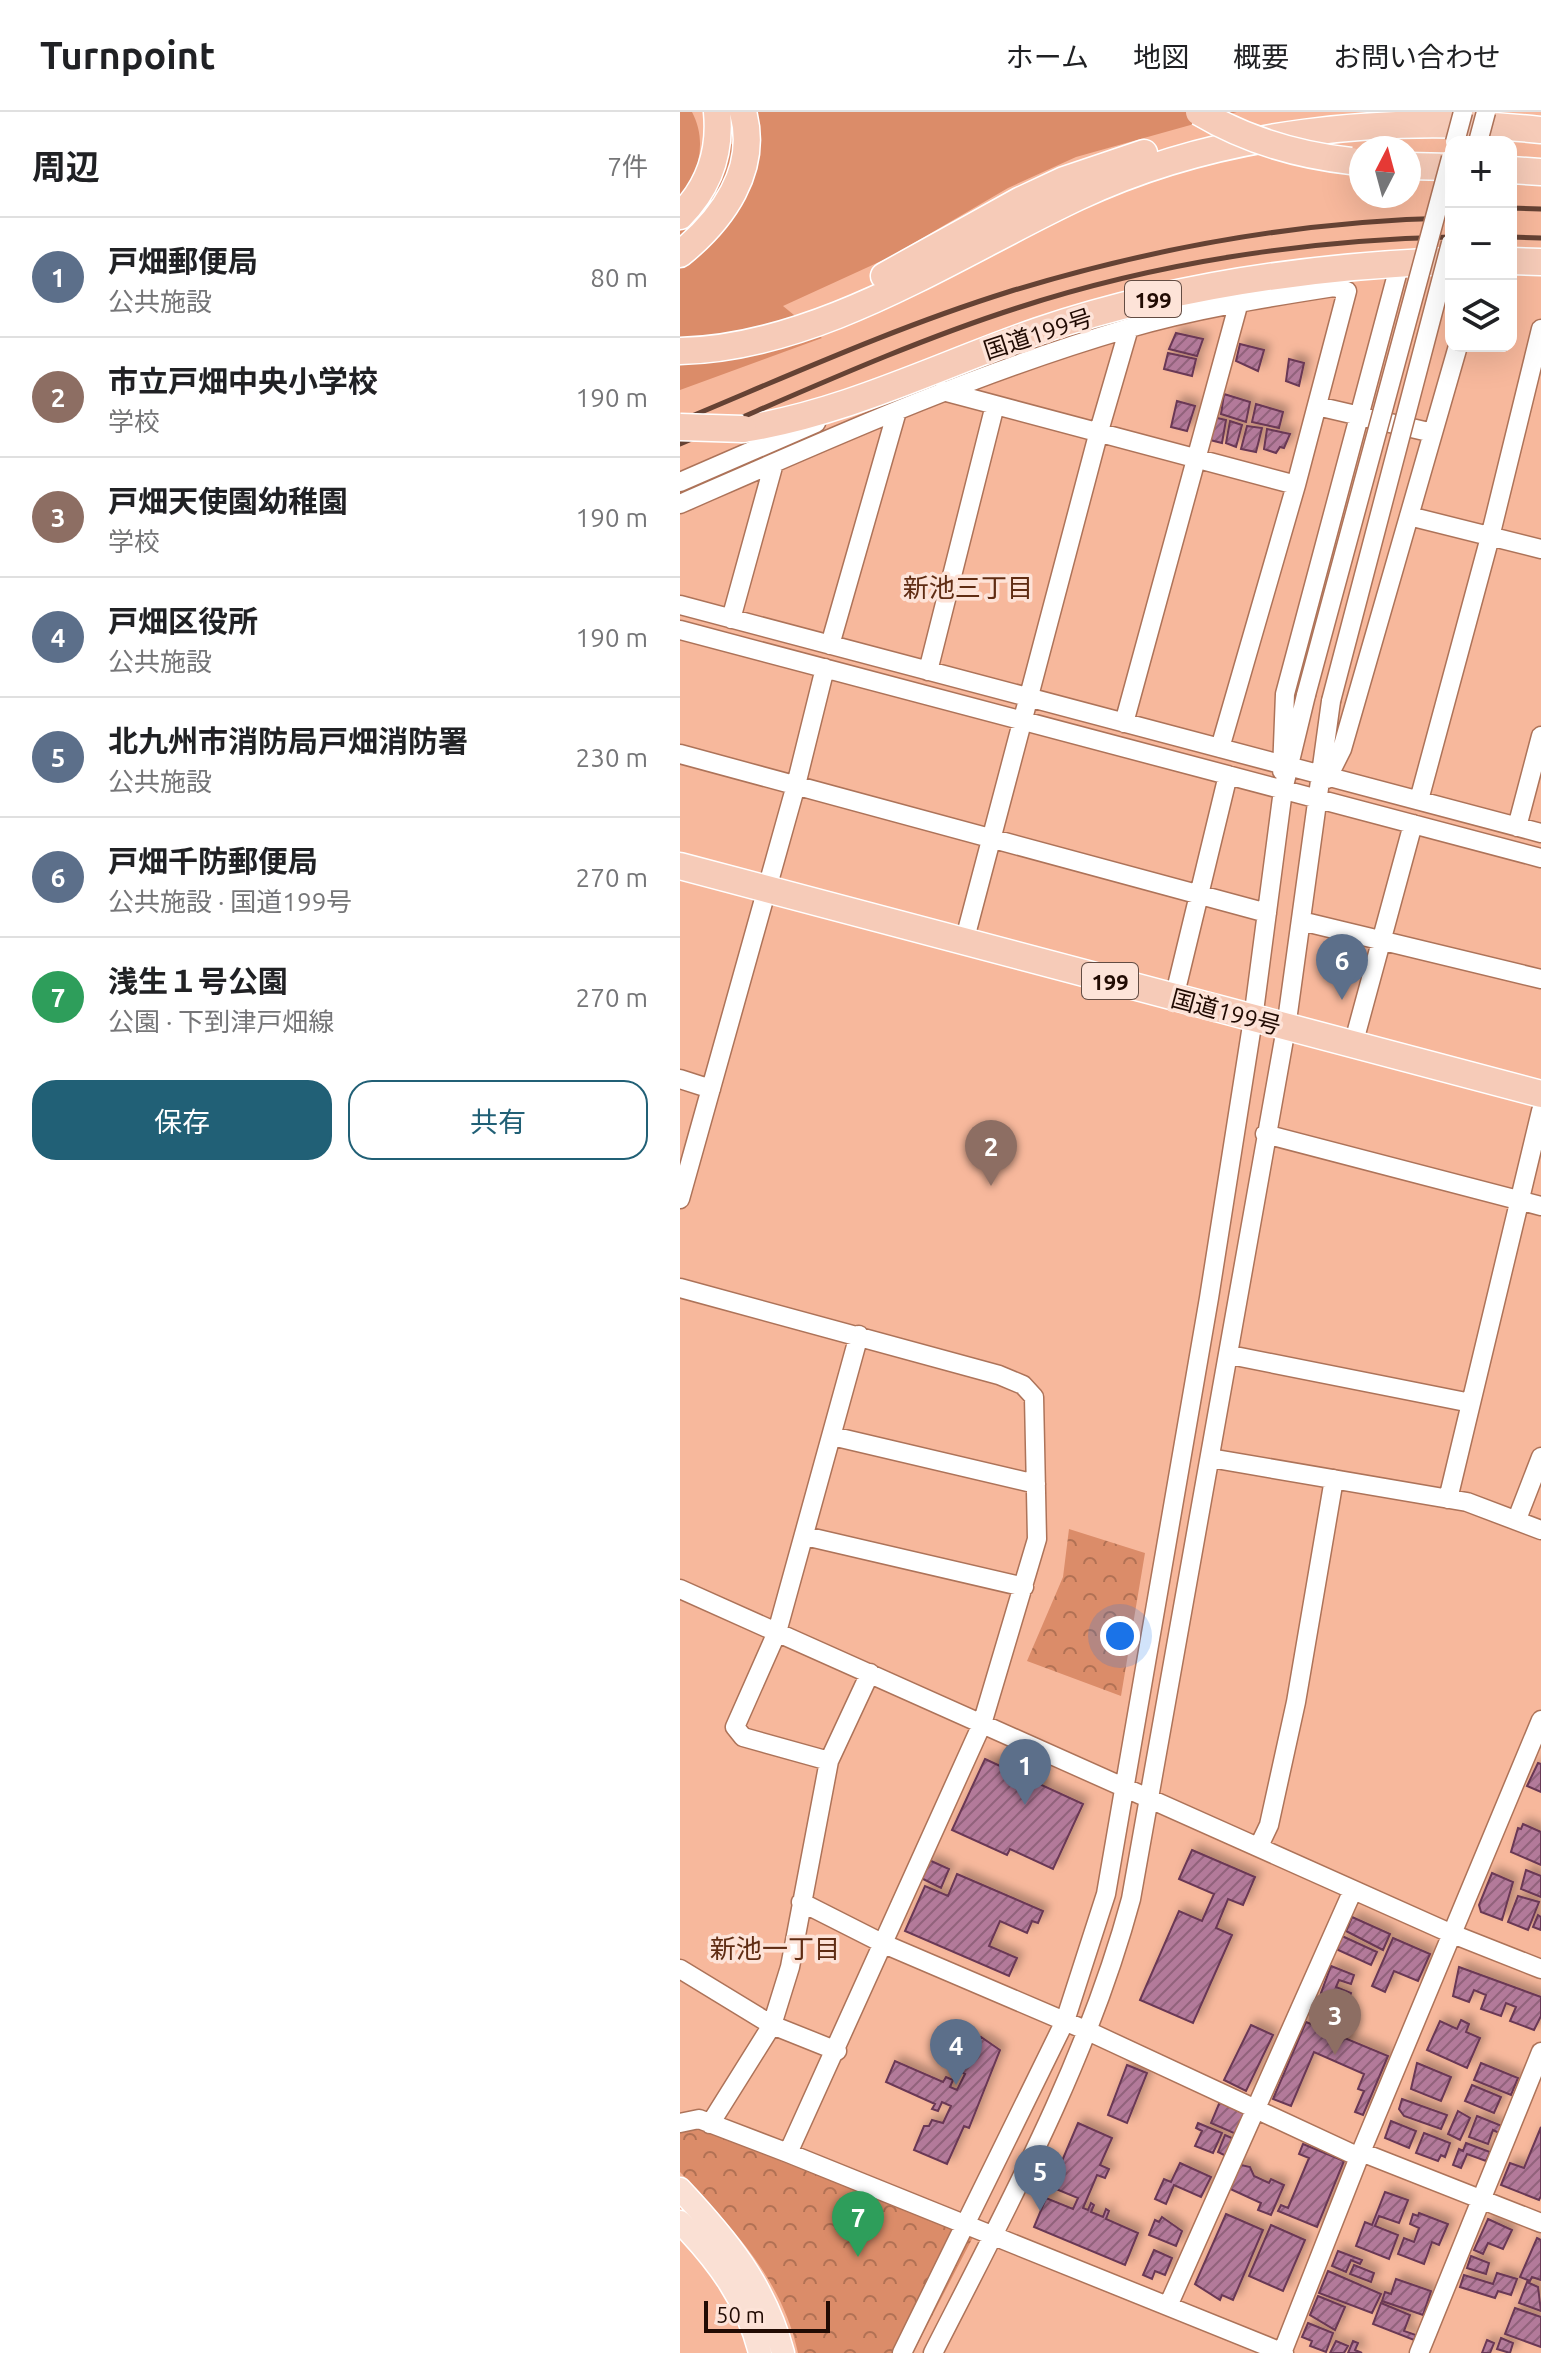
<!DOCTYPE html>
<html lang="ja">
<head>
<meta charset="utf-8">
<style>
	body { margin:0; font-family:Ubuntu,"Noto Sans JP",sans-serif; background:#f6f6f6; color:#202124 }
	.controls { position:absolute; right:24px; top:24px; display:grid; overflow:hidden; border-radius:16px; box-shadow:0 8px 32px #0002 }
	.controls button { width:72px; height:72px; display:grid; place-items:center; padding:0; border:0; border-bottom:2px solid #e0e0e0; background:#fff; color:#202124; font:40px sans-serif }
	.compass { position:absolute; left:669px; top:24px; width:72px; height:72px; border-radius:50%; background:#fff; box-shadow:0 8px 32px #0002; rotate:6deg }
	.scale { position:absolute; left:24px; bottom:20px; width:126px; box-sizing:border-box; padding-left:8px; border:4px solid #210b03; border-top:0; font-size:22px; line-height:28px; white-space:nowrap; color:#210b03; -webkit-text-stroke:6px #fde3d8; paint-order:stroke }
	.you { position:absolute; left:440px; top:1524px; width:28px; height:28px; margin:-20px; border:6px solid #fff; border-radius:50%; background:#1a73e8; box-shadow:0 0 0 12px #1a73e833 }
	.badge { display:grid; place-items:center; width:52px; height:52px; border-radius:50%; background:#216076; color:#fff; font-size:26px; font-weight:700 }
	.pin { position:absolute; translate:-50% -66px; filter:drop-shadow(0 2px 4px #0008) }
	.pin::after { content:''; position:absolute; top:42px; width:28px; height:24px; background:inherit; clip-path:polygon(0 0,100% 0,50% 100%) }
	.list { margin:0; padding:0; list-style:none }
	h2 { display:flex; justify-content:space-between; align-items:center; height:104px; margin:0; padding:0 32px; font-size:34px }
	h2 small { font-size:26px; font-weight:400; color:#757577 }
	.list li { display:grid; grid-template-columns:52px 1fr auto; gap:24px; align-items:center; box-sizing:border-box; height:120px; padding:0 32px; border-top:2px solid #e0e0e0 }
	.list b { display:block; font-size:30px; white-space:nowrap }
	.list p { margin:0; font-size:26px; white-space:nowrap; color:#757577 }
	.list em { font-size:26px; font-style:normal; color:#757577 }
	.actions { display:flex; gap:16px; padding:24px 32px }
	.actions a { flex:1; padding:18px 0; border:2px solid #216076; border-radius:24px; text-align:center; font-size:28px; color:#216076 }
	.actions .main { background:#216076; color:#fff }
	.icon { flex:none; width:44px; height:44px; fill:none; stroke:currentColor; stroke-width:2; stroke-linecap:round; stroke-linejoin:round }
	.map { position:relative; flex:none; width:861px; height:2241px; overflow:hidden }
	header { display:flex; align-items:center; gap:48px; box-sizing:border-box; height:112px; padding:0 40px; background:#fff; border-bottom:2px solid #e0e0e0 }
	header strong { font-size:38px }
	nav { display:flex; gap:44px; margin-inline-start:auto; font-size:28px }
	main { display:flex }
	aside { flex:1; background:#fff }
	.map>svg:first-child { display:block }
	.grass { fill:#db8c69 }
	.park { fill:url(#park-crowns) }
	.building { fill:url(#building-hatch); stroke:#693754; stroke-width:2; filter:url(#shadow) }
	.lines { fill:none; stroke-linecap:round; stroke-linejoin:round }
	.minor-casing { stroke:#ad7359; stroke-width:21 }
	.major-casing { stroke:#fff; stroke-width:25 }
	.highway-casing { stroke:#fff; stroke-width:29 }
	.minor { stroke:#fff; stroke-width:18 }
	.major { stroke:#fae0d4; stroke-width:22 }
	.highway { stroke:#f6cbb8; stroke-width:26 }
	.rail { stroke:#654234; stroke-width:5 }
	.minor-bridge-casing { stroke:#ad7359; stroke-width:21; stroke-linecap:butt }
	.highway-bridge-casing { stroke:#fff; stroke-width:29; stroke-linecap:butt }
	.minor-bridge { stroke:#fff; stroke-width:18 }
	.highway-bridge { stroke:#f6cbb8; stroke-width:26 }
	.labels { text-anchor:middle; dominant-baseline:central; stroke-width:7; stroke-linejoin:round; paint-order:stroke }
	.shield { fill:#fde3d8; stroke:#634c43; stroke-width:2 }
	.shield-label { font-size:22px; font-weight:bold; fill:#210b03 }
	.street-label { font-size:24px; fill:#210b03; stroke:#fde3d8 }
	.neighbourhood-label { font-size:26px; fill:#5f2c13; stroke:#fde3d8 }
</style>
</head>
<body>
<header>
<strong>Turnpoint</strong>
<nav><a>ホーム</a><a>地図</a><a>概要</a><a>お問い合わせ</a></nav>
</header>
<main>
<aside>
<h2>周辺<small>7件</small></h2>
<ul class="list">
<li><span class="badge" style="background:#5c6f8a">1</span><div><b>戸畑郵便局</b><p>公共施設</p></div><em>80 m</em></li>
<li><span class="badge" style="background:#8d6e63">2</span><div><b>市立戸畑中央小学校</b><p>学校</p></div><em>190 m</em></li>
<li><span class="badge" style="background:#8d6e63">3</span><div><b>戸畑天使園幼稚園</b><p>学校</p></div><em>190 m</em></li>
<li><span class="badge" style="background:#5c6f8a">4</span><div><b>戸畑区役所</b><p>公共施設</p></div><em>190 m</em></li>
<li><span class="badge" style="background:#5c6f8a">5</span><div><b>北九州市消防局戸畑消防署</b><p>公共施設</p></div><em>230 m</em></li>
<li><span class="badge" style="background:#5c6f8a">6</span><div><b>戸畑千防郵便局</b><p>公共施設 · 国道199号</p></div><em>270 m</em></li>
<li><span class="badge" style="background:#2e9e5b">7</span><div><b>浅生１号公園</b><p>公園 · 下到津戸畑線</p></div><em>270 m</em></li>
</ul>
<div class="actions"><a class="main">保存</a><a>共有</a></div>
</aside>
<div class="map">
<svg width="861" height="2241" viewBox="0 0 861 2241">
	<defs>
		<pattern id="park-crowns" width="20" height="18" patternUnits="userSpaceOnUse" patternTransform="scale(2)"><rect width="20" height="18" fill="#db8c69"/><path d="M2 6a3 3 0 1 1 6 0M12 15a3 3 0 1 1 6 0" fill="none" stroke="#b17154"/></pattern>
		<pattern id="building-hatch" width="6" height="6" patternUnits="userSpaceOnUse" patternTransform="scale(2)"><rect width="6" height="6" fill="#b37a9a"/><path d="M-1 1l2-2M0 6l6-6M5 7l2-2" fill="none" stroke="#91627b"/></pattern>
		<filter id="shadow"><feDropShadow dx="5.5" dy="-5.5" stdDeviation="4" flood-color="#0004"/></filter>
	</defs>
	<rect width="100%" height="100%" fill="#f7b89c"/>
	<path class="grass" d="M 0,0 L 12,0 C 28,30 18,63 0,89 Z
		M 72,0 L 557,0 L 396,45 L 328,76 L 210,145 L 103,194 L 142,226 L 0,278 L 0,154 L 24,136 Z
		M 50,32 L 57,33 L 51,70 L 0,132 L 0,119 C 30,97 43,68 50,32 Z"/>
	<path class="park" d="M 389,1417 L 465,1441 L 441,1584 L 347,1549 L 383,1465 Z
		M 19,2017 L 293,2125 L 233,2241 L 118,2241 C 102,2166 51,2115 0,2060 L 0,2020 Z"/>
	<path class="building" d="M 496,221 L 523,227 L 517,244 L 489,237 Z
		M 560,232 L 584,238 L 578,259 L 556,249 Z
		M 488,241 L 516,247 L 512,264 L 484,257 Z
		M 609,247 L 624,251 L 619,274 L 606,269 Z
		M 544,282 L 570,290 L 566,310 L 541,302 Z
		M 497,289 L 515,294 L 507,319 L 491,315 Z
		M 576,292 L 603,300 L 599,316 L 572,310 Z
		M 533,305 L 546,308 L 542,331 L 522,326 Z
		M 550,309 L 562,313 L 556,335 L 546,331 Z
		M 567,314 L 582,316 L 576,340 L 561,337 Z
		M 587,317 L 610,322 L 604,336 L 600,335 L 596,341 L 584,337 Z
		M 305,1647 L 403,1692 L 373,1757 L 330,1737 L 327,1743 L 272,1718 Z
		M 858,1651 L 861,1652 L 861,1680 L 847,1674 Z
		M 843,1712 L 861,1720 L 861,1753 L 831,1740 L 838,1716 L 841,1717 Z
		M 512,1738 L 575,1765 L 563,1793 L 548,1787 L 536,1816 L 552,1823 L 513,1911 L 460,1888 L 499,1799 L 522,1809 L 534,1782 L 499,1767 Z
		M 249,1748 L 269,1757 L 261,1776 L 241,1766 Z
		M 846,1758 L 861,1764 L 861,1785 L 841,1777 Z
		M 812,1761 L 833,1770 L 822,1808 L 801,1800 L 799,1793 Z
		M 277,1762 L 363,1799 L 358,1811 L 352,1809 L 347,1821 L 320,1809 L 309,1834 L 337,1846 L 329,1864 L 225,1819 L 245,1774 L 268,1784 Z
		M 838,1784 L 859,1790 L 848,1818 L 828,1810 Z
		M 858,1803 L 861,1805 L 861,1818 L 853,1815 Z
		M 672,1805 L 710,1822 L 703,1838 L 666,1819 Z
		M 662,1824 L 697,1840 L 691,1853 L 656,1837 Z
		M 713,1826 L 750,1842 L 738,1869 L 714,1859 L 705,1880 L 692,1874 Z
		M 651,1854 L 674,1863 L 671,1872 L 659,1868 L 656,1875 L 671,1881 L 663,1901 L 643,1892 L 646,1883 L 641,1881 Z
		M 779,1855 L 861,1885 L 861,1904 L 854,1918 L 830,1909 L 836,1895 L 826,1891 L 821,1904 L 801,1897 L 806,1883 L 794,1878 L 789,1890 L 773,1884 Z
		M 781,1908 L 789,1912 L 786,1920 L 800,1926 L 787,1956 L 747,1938 L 760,1909 L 777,1917 Z
		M 626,1910 L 708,1944 L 683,2003 L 675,2000 L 684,1979 L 678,1977 L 684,1962 L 634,1940 L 611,1994 L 593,1987 Z
		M 571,1913 L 593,1923 L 566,1979 L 544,1968 Z
		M 285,1923 L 299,1929 L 301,1925 L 320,1938 L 289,2016 L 284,2014 L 267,2052 L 234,2038 L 244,2014 L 249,2014 L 252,2008 L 263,2011 L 271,1994 L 262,1990 L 258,1999 L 252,1997 L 255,1992 L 206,1970 L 215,1949 L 263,1970 L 266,1965 L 273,1968 L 270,1975 L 277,1978 L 285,1962 L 271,1956 Z
		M 737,1951 L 771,1965 L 761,1989 L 731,1977 Z
		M 801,1951 L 838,1966 L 831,1983 L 794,1968 Z
		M 447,1953 L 467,1961 L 447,2011 L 428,2003 Z
		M 792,1973 L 821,1985 L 814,2001 L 785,1989 Z
		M 541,1987 L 562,1996 L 564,2002 L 556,2022 L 531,2011 Z
		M 722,1987 L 767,2003 L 761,2017 L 724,2004 L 719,1997 Z
		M 778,1999 L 790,2006 L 780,2028 L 768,2022 Z
		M 797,2004 L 822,2014 L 819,2021 L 813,2018 L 808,2032 L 789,2025 Z
		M 711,2009 L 736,2019 L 729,2036 L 705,2026 Z
		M 398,2011 L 432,2026 L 420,2053 L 429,2057 L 425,2066 L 417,2063 L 403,2096 L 408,2098 L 411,2091 L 414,2093 L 411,2100 L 423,2105 L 426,2097 L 429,2099 L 426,2107 L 458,2121 L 445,2153 L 354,2115 L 366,2086 L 393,2097 L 398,2086 L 371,2075 Z
		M 518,2011 L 542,2021 L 533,2041 L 515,2034 L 522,2019 L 516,2016 Z
		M 861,2015 L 861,2084 L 859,2088 L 821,2073 L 830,2051 L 844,2056 Z
		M 744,2021 L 770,2031 L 765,2045 L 761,2043 L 758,2049 L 736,2041 Z
		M 545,2023 L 554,2027 L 546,2044 L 538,2040 Z
		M 786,2031 L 810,2040 L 806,2049 L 787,2042 L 781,2056 L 773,2053 L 779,2037 L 783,2039 Z
		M 623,2032 L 664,2049 L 637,2115 L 598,2099 L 601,2093 L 608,2096 L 629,2046 L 619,2042 Z
		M 500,2051 L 531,2065 L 521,2085 L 494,2073 L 486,2092 L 475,2087 L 484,2067 L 491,2070 Z
		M 557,2052 L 570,2055 L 574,2064 L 589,2071 L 591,2067 L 604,2073 L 591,2103 L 578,2098 L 581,2091 L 546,2075 Z
		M 705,2080 L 728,2088 L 719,2111 L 699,2104 L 695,2114 L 718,2123 L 709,2147 L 676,2134 L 685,2110 L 692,2113 Z
		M 739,2101 L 768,2112 L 759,2133 L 752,2130 L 744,2152 L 718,2142 L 724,2126 L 734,2130 L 739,2116 L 730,2112 L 733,2102 L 738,2104 Z
		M 546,2102 L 583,2118 L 553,2188 L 542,2183 L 540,2188 L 515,2172 Z
		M 482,2105 L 502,2119 L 496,2134 L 469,2123 L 475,2108 L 479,2110 Z
		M 808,2107 L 832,2118 L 823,2137 L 808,2131 L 803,2142 L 794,2138 Z
		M 591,2113 L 625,2128 L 603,2179 L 569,2164 Z
		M 857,2126 L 861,2128 L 861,2168 L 852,2165 L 850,2169 L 840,2165 Z
		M 474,2138 L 492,2146 L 485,2163 L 475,2159 L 472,2167 L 463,2163 Z
		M 658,2139 L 682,2148 L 680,2152 L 671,2148 L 666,2160 L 652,2154 Z
		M 791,2144 L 809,2151 L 806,2162 L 787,2156 Z
		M 674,2153 L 694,2161 L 691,2170 L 670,2162 Z
		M 648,2159 L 701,2182 L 692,2201 L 639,2181 Z
		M 817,2161 L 837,2167 L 831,2183 L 818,2179 L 815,2186 L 780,2175 L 784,2163 L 813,2172 Z
		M 716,2167 L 751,2179 L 743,2203 L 702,2189 L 705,2180 L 711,2182 Z
		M 847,2170 L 858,2175 L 861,2199 L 839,2191 Z
		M 638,2184 L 665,2195 L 655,2218 L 630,2203 Z
		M 701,2191 L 730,2203 L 724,2219 L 736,2223 L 734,2228 L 693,2212 Z
		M 835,2196 L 861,2205 L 861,2235 L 825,2222 Z
		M 628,2211 L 653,2221 L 646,2240 L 630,2234 L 632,2229 L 622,2225 Z
		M 821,2226 L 833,2231 L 830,2241 L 817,2237 Z
		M 807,2228 L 814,2231 L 810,2241 L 802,2241 Z
		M 656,2229 L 668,2234 L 664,2241 L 650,2241 Z
		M 673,2229 L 678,2231 L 675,2238 L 682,2241 L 668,2241 Z"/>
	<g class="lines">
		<g class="minor-casing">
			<path id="minor" d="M 263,279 L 616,373
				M 637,294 L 753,321
				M 0,370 L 136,311
				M 0,392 C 146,328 292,262 446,217 C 514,197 584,186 654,175 L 667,179 L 616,373 L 540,636
				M 729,404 L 861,437
				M 0,493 L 861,721
				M 51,507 L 94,351
				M 0,518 L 861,746
				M 150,533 L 217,299
				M 248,559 L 315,293
				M 444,611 L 559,190
				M 0,642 L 587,801
				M 602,659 L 605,582 L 720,151
				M 647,667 L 662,637 L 778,234
				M 739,688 L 810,425 L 861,217
				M 837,715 L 861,624
				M 621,809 L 861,867
				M 284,830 L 419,319 L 449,216
				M 494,886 L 548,663
				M 673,933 L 733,712
				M 0,967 L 31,977
				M 585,1022 L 861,1094
				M 0,1087 L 116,673 L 145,556
				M 0,1176 L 319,1263 L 343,1273 L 354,1285 L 357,1427 L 302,1612 L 108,2041
				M 550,1243 L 791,1291
				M 152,1324 L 356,1372
				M 530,1346 L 787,1390 L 861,1418
				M 768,1387 L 861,999
				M 837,1407 L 861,1345
				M 125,1424 L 344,1475
				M 0,1477 L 770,1821 L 861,1857
				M 149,1649 L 63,1625 L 55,1615 L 97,1520 L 179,1223
				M 579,1734 L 589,1713 L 616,1590 L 654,1367
				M 121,1790 L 204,1832 L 410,1920 L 679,2045
				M 0,1857 L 92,1913 L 157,1939
				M 0,2011 L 19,2007 L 108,2041 L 604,2241
				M 30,2012 L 92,1913 L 110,1855 L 149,1649 L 190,1561
				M 681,2040 L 861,2111
				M 488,2194 L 673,1778
				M 222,2241 L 385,1909 L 426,1782 L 529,1186 L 573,907 L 603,678 L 626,583
				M 253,2241 C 328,2094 408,1947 451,1787 L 606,916 L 651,589
				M 602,2241 L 681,2040 L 861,1608
				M 739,2241 L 861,1940"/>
		</g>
		<g class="major-casing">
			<path id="major" d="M 0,2077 C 47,2127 85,2173 103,2241
				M 0,2110 C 37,2148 67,2188 80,2241"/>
		</g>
		<g class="highway-casing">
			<path id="highway" d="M 729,54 L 771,55
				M 831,58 L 861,60
				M 0,104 C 29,75 41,41 37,0
				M 0,142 C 42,108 79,58 63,0
				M 831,149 L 861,150
				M 204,164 L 339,89 L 384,68 L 464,41
				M 0,239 C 139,236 275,143 398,85 C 538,19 708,2 861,18
				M 63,317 C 166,301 260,253 358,219 C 491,174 631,154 771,149
				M 0,754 L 861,982"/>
		</g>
		<use href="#minor" class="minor"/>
		<use href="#major" class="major"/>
		<use href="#highway" class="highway"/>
		<path class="rail" d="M 831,96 L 861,97
			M 831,125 L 861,126
			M 0,309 C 108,264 216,215 328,180 C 472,136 621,109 771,106
			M 0,332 C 111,285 222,233 337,196 C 475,151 625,128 771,125"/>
		<g class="minor-bridge-casing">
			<path id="minor-bridge" d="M 775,30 L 783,0
				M 798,30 L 806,0
				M 626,583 L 771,46
				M 651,589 L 771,131"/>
		</g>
		<g class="highway-bridge-casing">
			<path id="highway-bridge" d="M 519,0 C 566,28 617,43 671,49
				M 0,315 L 63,317"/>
		</g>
		<use href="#minor-bridge" class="minor-bridge"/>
		<use href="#highway-bridge" class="highway-bridge"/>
	</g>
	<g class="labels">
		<g class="shield">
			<rect x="445" y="169" width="56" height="36" rx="6"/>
			<rect x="402" y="851" width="56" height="36" rx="6"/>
		</g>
		<g class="shield-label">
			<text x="473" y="187">199</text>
			<text x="430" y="869">199</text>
		</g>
		<g class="street-label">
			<text transform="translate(358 222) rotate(-18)">国道199号</text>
			<text transform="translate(546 900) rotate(15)">国道199号</text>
		</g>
		<g class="neighbourhood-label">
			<text x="288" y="475">新池三丁目</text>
			<text x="95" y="1836">新池一丁目</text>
		</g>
	</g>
</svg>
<div class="controls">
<button>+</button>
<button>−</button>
<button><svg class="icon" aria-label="layers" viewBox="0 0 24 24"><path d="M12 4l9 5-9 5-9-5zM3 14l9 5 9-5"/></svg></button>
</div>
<svg class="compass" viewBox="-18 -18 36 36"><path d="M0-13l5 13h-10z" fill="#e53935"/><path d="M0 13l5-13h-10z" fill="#757577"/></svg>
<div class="scale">50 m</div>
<div class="you"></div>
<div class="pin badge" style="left:345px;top:1693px;background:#5c6f8a">1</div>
<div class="pin badge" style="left:311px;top:1074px;background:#8d6e63">2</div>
<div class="pin badge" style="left:655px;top:1943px;background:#8d6e63">3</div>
<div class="pin badge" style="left:276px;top:1973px;background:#5c6f8a">4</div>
<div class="pin badge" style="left:360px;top:2099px;background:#5c6f8a">5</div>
<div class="pin badge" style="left:662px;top:888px;background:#5c6f8a">6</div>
<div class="pin badge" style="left:178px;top:2145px;background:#2e9e5b">7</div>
</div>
</main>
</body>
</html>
